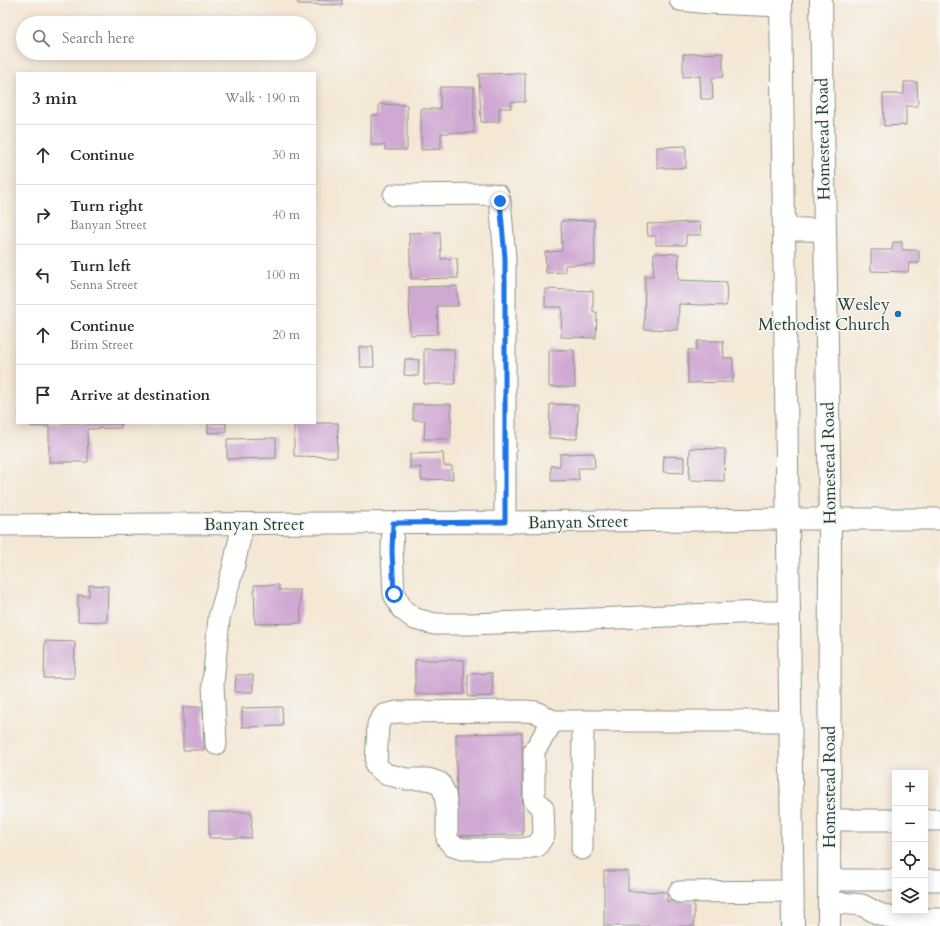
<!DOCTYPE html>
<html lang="en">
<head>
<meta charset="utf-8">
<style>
	body { margin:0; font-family:Cardo,serif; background:#f7f7f7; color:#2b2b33 }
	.controls { position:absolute; right:12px; bottom:12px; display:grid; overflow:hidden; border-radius:0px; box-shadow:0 2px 10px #0003 }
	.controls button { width:36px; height:36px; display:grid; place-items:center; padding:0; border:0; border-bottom:1px solid #e1e1e2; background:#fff; color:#2b2b33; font:20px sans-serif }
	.stop { position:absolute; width:12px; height:12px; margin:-9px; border:3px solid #1a73e8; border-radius:50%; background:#fff }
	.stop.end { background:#1a73e8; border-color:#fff; box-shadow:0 1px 4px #0008 }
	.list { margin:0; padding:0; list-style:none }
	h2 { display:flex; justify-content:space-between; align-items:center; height:52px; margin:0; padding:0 16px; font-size:17px }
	h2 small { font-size:13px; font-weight:400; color:#7c7c81 }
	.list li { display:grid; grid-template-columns:26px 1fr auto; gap:12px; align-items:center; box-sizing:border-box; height:60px; padding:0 16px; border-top:1px solid #e1e1e2 }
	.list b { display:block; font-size:15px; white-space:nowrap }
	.list p { margin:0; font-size:13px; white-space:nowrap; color:#7c7c81 }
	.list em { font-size:13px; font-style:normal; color:#7c7c81 }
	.icon { flex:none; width:22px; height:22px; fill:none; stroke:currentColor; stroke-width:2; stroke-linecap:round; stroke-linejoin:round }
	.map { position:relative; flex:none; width:940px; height:926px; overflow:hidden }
	.search { position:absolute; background:#fff; box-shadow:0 2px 10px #0003; left:16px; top:16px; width:300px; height:44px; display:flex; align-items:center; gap:10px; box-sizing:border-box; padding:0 14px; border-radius:22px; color:#7c7c81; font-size:15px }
	.panel { position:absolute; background:#fff; box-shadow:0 2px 10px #0003; left:16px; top:72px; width:300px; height:352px; border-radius:0px }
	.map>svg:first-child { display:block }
	.building { fill:#d0a9d3 }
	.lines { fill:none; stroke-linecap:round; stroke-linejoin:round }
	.minor-casing { stroke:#8a9284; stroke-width:23 }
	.major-casing { stroke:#8a9284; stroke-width:24 }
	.minor { stroke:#fff; stroke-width:21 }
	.major { stroke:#fff; stroke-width:22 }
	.route { stroke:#1a73e8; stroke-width:5 }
	.poi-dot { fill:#1f6fb2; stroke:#f6f6f2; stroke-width:1.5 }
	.labels { text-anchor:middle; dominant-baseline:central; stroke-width:3; stroke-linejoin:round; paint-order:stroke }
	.street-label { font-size:17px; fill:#1f3d34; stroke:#f6f6f2 }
	.poi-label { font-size:17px; fill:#1f3d34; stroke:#f6f6f2; text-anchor:end }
</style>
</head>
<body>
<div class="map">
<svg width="940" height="926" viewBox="0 0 940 926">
	<rect width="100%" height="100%" fill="#f6f6f2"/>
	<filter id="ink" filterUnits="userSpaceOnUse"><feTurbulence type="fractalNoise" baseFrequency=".025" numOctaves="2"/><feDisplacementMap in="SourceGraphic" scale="8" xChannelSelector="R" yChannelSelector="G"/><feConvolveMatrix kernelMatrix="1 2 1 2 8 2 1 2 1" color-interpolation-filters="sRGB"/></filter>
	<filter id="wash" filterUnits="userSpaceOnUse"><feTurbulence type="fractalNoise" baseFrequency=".012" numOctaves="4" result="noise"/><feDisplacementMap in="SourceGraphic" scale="16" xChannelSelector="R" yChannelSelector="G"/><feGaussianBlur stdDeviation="0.9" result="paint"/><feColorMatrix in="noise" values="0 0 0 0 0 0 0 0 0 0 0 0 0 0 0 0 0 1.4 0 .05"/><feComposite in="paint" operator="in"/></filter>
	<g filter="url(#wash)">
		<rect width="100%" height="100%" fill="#f4e7d4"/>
		<g id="blocks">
			<path class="building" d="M 298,0 L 342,0 L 342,5 L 298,4 Z
				M 723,53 L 723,77 L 712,78 L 713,99 L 701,99 L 700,76 L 683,77 L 683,54 Z
				M 525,73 L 525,102 L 511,102 L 511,108 L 499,108 L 499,122 L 481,122 L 479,74 Z
				M 904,82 L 917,82 L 918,106 L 906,106 L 906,125 L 884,126 L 883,94 L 904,94 Z
				M 440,87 L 474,87 L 474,133 L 441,133 L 441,149 L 421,150 L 421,109 L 440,109 Z
				M 379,104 L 407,105 L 407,150 L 385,150 L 385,145 L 371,145 L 371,115 L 379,115 Z
				M 686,146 L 686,168 L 657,168 L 657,147 Z
				M 594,220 L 595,264 L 565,265 L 565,272 L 546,273 L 545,252 L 562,251 L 561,221 Z
				M 700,222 L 701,235 L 686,235 L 686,245 L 656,245 L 656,236 L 648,236 L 647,224 Z
				M 440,232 L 441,259 L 457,258 L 458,278 L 411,279 L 409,233 Z
				M 893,242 L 902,242 L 902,250 L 919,250 L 919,263 L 909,263 L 908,272 L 871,271 L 871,250 L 892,250 Z
				M 654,253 L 679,254 L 678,280 L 727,282 L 726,306 L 679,304 L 678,330 L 644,329 L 645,276 L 653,276 Z
				M 457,286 L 458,306 L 437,306 L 438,334 L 410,335 L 409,287 Z
				M 545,289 L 593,291 L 593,312 L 597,312 L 596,338 L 561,337 L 562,307 L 545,307 Z
				M 697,341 L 723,341 L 724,358 L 733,358 L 733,382 L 688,383 L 688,350 L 697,350 Z
				M 359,347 L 373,347 L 374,367 L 360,367 Z
				M 424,349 L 454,349 L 455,384 L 424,384 Z
				M 549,350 L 574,350 L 575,387 L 549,387 Z
				M 405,359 L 419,360 L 418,376 L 404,375 Z
				M 413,404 L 451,404 L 451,439 L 424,439 L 425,420 L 413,420 Z
				M 550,404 L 578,405 L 577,439 L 549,438 Z
				M 31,423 L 121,423 L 121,428 L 87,429 L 88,462 L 49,462 L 49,426 L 31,426 Z
				M 208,423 L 226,423 L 226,432 L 208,433 Z
				M 294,423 L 338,423 L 337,457 L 294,456 Z
				M 276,438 L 276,458 L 227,459 L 227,439 Z
				M 690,448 L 725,449 L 724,481 L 689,480 Z
				M 443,453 L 444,466 L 452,466 L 453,479 L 421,480 L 421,467 L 410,468 L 410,454 Z
				M 594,453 L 595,468 L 578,468 L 579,480 L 551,481 L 551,466 L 560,466 L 560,454 Z
				M 664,456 L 684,457 L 684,473 L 663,472 Z
				M 89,585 L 108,586 L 107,622 L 78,621 L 78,595 L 89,596 Z
				M 254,585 L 279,585 L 279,590 L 300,590 L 301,623 L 255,624 Z
				M 45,641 L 75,642 L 74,678 L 44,678 Z
				M 415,660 L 464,660 L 464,694 L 415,694 Z
				M 492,673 L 493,696 L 468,697 L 468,674 Z
				M 236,675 L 253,675 L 253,692 L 235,692 Z
				M 183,707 L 203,707 L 204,750 L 183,750 Z
				M 282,707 L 283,726 L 242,727 L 242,708 Z
				M 522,733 L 523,835 L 457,836 L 456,734 Z
				M 209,812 L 252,812 L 251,838 L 209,838 Z
				M 604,871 L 628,871 L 628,891 L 667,892 L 667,901 L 694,901 L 694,926 L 604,926 Z"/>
		</g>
	</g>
	<g filter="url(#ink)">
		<use href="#blocks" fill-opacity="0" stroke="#8a9284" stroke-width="1"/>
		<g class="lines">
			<g class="minor-casing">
				<path id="minor" d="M 680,0 L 710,3 L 781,6
					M 394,195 L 492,194 L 498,195 L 500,201 L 505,258 L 505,522
					M 393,523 L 392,552 L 394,594 L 402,609 L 415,619 L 435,624 L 471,624 L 762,612 L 789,612
					M 0,525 L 505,522 L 787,519 L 940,519
					M 553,721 L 536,712 L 525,711 L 397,712 L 384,715 L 378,724 L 376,766 L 386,774 L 406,779 L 428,779 L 440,783 L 445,794 L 447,810 L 447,839 L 453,846 L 462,849 L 523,849 L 537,846 L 544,835 L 543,808 L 534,799 L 534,751 L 553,721 L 790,721
					M 216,744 L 213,684 L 219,618 L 233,569 L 243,524
					M 829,820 L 895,820
					M 925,820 L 940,820
					M 582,849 L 583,721
					M 829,880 L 895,880
					M 925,880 L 940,880
					M 679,892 L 793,891
					M 829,902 L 862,905 L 877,913 L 895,919 L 940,919"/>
			</g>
			<g class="major-casing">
				<path id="major" d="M 781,0 L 793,926
					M 821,0 L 830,519 L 829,926
					M 784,229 L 825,230"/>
			</g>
			<use href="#minor" class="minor"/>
			<use href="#major" class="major"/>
		</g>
	</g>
	<g class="lines" filter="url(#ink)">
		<path class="route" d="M 394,594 L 392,552 L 393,523 L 505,522 L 505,258 L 500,201"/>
	</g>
	<circle class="poi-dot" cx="898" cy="314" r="4"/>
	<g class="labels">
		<g class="street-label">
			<text transform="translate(823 139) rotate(-91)">Homestead Road</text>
			<text transform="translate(829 463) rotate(-91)">Homestead Road</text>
			<text transform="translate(578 522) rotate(-1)">Banyan Street</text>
			<text x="254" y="524">Banyan Street</text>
			<text transform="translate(829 787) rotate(-90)">Homestead Road</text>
		</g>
		<g class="poi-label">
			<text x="890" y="304">Wesley<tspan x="890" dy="20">Methodist Church</tspan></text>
		</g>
	</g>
</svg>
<div class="controls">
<button>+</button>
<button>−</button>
<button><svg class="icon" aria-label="locate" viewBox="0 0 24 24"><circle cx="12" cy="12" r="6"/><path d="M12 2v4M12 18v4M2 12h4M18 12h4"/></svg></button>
<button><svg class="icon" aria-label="layers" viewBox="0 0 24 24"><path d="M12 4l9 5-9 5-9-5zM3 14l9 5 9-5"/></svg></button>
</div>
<div class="stop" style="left:394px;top:594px"></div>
<div class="stop end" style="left:500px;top:201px"></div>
<div class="search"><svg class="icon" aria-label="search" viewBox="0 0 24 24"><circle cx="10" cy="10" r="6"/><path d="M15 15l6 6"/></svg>Search here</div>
<section class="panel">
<h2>3 min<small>Walk · 190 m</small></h2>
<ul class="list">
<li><svg class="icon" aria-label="ahead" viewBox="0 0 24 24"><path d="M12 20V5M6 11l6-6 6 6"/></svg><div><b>Continue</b></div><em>30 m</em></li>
<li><svg class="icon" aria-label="right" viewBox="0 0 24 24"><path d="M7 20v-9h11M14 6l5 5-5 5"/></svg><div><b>Turn right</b><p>Banyan Street</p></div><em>40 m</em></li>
<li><svg class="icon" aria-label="left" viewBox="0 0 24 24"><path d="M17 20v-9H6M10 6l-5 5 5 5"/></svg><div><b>Turn left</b><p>Senna Street</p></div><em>100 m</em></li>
<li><svg class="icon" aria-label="ahead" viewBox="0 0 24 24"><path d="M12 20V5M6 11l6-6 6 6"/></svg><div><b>Continue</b><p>Brim Street</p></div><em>20 m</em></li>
<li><svg class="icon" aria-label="arrive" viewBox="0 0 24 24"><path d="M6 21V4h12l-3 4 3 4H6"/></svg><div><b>Arrive at destination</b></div></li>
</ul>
</section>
</div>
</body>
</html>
